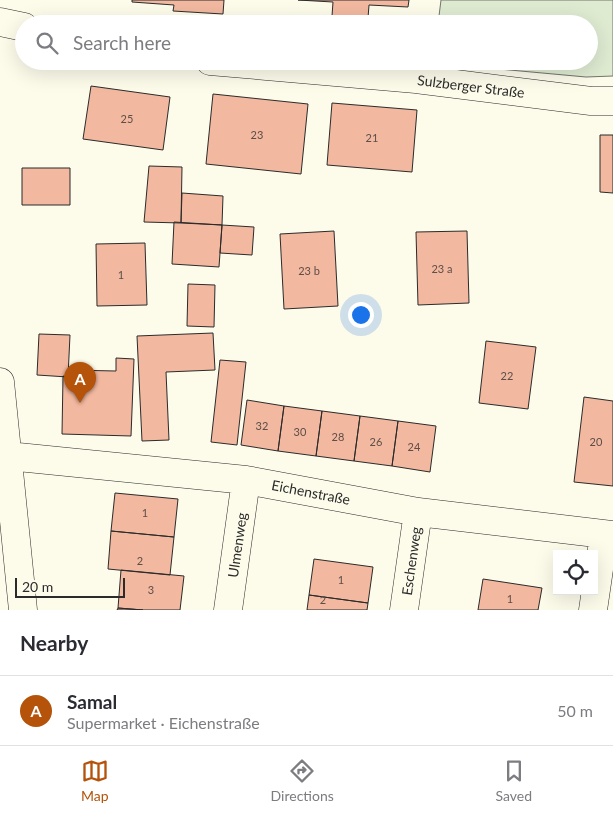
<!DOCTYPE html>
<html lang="en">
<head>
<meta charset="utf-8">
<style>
	body { margin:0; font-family:Lato,sans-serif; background:#f7f7f7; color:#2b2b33 }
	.controls { position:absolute; right:15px; bottom:15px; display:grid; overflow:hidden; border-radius:0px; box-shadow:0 5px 20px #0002 }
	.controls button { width:45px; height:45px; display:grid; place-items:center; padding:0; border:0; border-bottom:1px solid #e1e1e2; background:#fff; color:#2b2b33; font:25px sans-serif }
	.scale { position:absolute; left:15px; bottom:12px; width:110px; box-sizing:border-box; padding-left:5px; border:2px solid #2b2b2b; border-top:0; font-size:14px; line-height:18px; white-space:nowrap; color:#2b2b2b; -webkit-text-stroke:4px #fdfbea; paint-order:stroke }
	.you { position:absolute; left:360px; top:314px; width:18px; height:18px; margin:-12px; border:4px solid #fff; border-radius:50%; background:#1a73e8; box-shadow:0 0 0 8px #1a73e833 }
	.badge { display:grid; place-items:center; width:32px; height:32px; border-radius:50%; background:#b45309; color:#fff; font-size:16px; font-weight:700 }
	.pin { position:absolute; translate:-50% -41px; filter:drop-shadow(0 1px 2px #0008) }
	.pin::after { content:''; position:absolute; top:26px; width:18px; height:15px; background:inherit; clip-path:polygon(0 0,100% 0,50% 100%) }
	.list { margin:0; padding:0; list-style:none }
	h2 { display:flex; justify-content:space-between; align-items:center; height:65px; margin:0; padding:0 20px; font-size:21px }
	h2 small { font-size:16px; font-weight:400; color:#7c7c81 }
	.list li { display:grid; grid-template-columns:32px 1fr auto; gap:15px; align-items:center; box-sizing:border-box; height:70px; padding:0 20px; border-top:1px solid #e1e1e2 }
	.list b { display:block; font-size:19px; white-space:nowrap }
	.list p { margin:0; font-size:16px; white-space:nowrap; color:#7c7c81 }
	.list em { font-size:16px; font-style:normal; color:#7c7c81 }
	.icon { flex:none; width:28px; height:28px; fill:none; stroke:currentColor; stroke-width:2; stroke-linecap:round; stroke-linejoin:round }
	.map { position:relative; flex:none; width:613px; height:610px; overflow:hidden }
	.search { position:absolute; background:#fff; box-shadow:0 5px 20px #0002; left:15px; right:15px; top:15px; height:55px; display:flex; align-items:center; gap:12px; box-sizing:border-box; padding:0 18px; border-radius:28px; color:#7c7c81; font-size:19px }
	.sheet { height:135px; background:#fff }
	nav { display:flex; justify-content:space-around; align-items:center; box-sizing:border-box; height:70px; border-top:1px solid #e1e1e2; background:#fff; font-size:14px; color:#7c7c81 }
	nav a { display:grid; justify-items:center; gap:2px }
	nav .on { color:#b45309 }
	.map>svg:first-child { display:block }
	.green { fill:#deebd1; stroke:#74746e }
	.building { fill:#f2b8a0; stroke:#2b2b2b }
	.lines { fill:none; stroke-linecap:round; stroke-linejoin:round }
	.minor-casing { stroke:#2b2b2b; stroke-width:29 }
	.minor { stroke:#fdfbea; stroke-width:28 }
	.labels { text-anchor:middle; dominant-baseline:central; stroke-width:4; stroke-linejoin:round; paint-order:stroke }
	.number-label { font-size:11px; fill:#5d4e48 }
	.street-label { font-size:14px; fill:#2b2b2b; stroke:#fdfbea }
</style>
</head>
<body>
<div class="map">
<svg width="613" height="610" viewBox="0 0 613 610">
	<rect width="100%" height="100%" fill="#fdfbea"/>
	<path class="green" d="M 441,0 L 613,0 L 613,76 L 586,77 L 433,63 L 433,61 L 589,61 L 589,24 L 438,24 Z"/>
	<path class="building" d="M 132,0 L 224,0 L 223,14 L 173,11 L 174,5 L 132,2 Z
		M 298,0 L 409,0 L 408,7 L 369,5 L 368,18 L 332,16 L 333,2 Z
		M 91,86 L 170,97 L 163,150 L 83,139 Z
		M 213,94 L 308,104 L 301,174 L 206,164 Z
		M 332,103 L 417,110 L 412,172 L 327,165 Z
		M 600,135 L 613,135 L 613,193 L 600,192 Z
		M 149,166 L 182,167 L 181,223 L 144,222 Z
		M 22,168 L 70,168 L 70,205 L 22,205 Z
		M 182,193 L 223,196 L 222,225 L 181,223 Z
		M 174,222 L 222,225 L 219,267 L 172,264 Z
		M 222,225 L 254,227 L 252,255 L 220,253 Z
		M 334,231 L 338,306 L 284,309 L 280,234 Z
		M 467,231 L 469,303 L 418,305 L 416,232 Z
		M 145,243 L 147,305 L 97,306 L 96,244 Z
		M 188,284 L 215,285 L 214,327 L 187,326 Z
		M 213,333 L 215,370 L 166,372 L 169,440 L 142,441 L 137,336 Z
		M 39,334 L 70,335 L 68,377 L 37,375 Z
		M 486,341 L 536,347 L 528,409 L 479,403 Z
		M 116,358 L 134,359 L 131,436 L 62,434 L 63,376 L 68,377 L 69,370 L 116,371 Z
		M 220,360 L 246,362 L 237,445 L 211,442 Z
		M 584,397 L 613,401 L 613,486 L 574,482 Z
		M 247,400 L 284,406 L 278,451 L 241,445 Z
		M 284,406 L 322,411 L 316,456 L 278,451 Z
		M 322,411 L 360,416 L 354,461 L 316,456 Z
		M 360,416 L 398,421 L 392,466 L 354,461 Z
		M 398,421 L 436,426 L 430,472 L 392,466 Z
		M 115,493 L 178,499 L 174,537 L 111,531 Z
		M 111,531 L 174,537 L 170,575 L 108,569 Z
		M 314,559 L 373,567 L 368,603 L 309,595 Z
		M 121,570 L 184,576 L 180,610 L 143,610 L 118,608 Z
		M 483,579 L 542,588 L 538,610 L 478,610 Z
		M 309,595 L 368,603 L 367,610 L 307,610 Z
		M 118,608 L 143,610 L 117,610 Z"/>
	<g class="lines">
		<g class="minor-casing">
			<path id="minor" d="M 0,22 L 24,27
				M 210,61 L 416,79 L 591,101 L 613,101
				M 0,382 L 23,610
				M 8,456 L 246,480 L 418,512 L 613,535
				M 228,610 L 246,480
				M 404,610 L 418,512
				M 593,610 L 604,535"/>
		</g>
		<use href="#minor" class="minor"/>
	</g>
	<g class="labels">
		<g class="number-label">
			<text x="127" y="118">25</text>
			<text x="257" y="134">23</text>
			<text x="372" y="137">21</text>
			<text x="442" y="268">23 a</text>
			<text x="309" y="270">23 b</text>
			<text x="121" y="274">1</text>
			<text x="507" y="375">22</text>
			<text x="262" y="425">32</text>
			<text x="300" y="431">30</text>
			<text x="338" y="436">28</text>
			<text x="376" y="441">26</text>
			<text x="596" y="441">20</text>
			<text x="414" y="446">24</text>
			<text x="145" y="512">1</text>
			<text x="140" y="560">2</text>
			<text x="341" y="579">1</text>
			<text x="151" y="589">3</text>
			<text x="510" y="598">1</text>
			<text x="323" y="599">2</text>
		</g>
		<g class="street-label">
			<text transform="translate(471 86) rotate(7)">Sulzberger Straße</text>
			<text transform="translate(311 492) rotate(11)">Eichenstraße</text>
			<text transform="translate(237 545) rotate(-82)">Ulmenweg</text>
			<text transform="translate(411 561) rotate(-82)">Eschenweg</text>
		</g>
	</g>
</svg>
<div class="controls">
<button><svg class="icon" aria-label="locate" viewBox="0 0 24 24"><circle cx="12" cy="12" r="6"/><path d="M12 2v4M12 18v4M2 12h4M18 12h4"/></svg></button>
</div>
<div class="scale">20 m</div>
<div class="you"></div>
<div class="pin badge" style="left:80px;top:403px">A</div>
<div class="search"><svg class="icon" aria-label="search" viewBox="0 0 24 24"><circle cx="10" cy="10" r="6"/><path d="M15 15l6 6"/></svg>Search here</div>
</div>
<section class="sheet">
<h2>Nearby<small></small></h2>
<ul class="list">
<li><span class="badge">A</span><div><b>Samal</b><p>Supermarket · Eichenstraße</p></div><em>50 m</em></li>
</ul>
</section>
<nav>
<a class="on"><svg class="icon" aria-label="map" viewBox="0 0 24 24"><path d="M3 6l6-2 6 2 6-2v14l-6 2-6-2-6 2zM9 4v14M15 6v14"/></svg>Map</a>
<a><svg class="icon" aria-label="directions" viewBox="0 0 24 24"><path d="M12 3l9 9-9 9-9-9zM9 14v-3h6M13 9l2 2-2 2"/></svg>Directions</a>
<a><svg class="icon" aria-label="saved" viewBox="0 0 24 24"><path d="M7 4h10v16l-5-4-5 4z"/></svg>Saved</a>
</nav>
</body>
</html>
